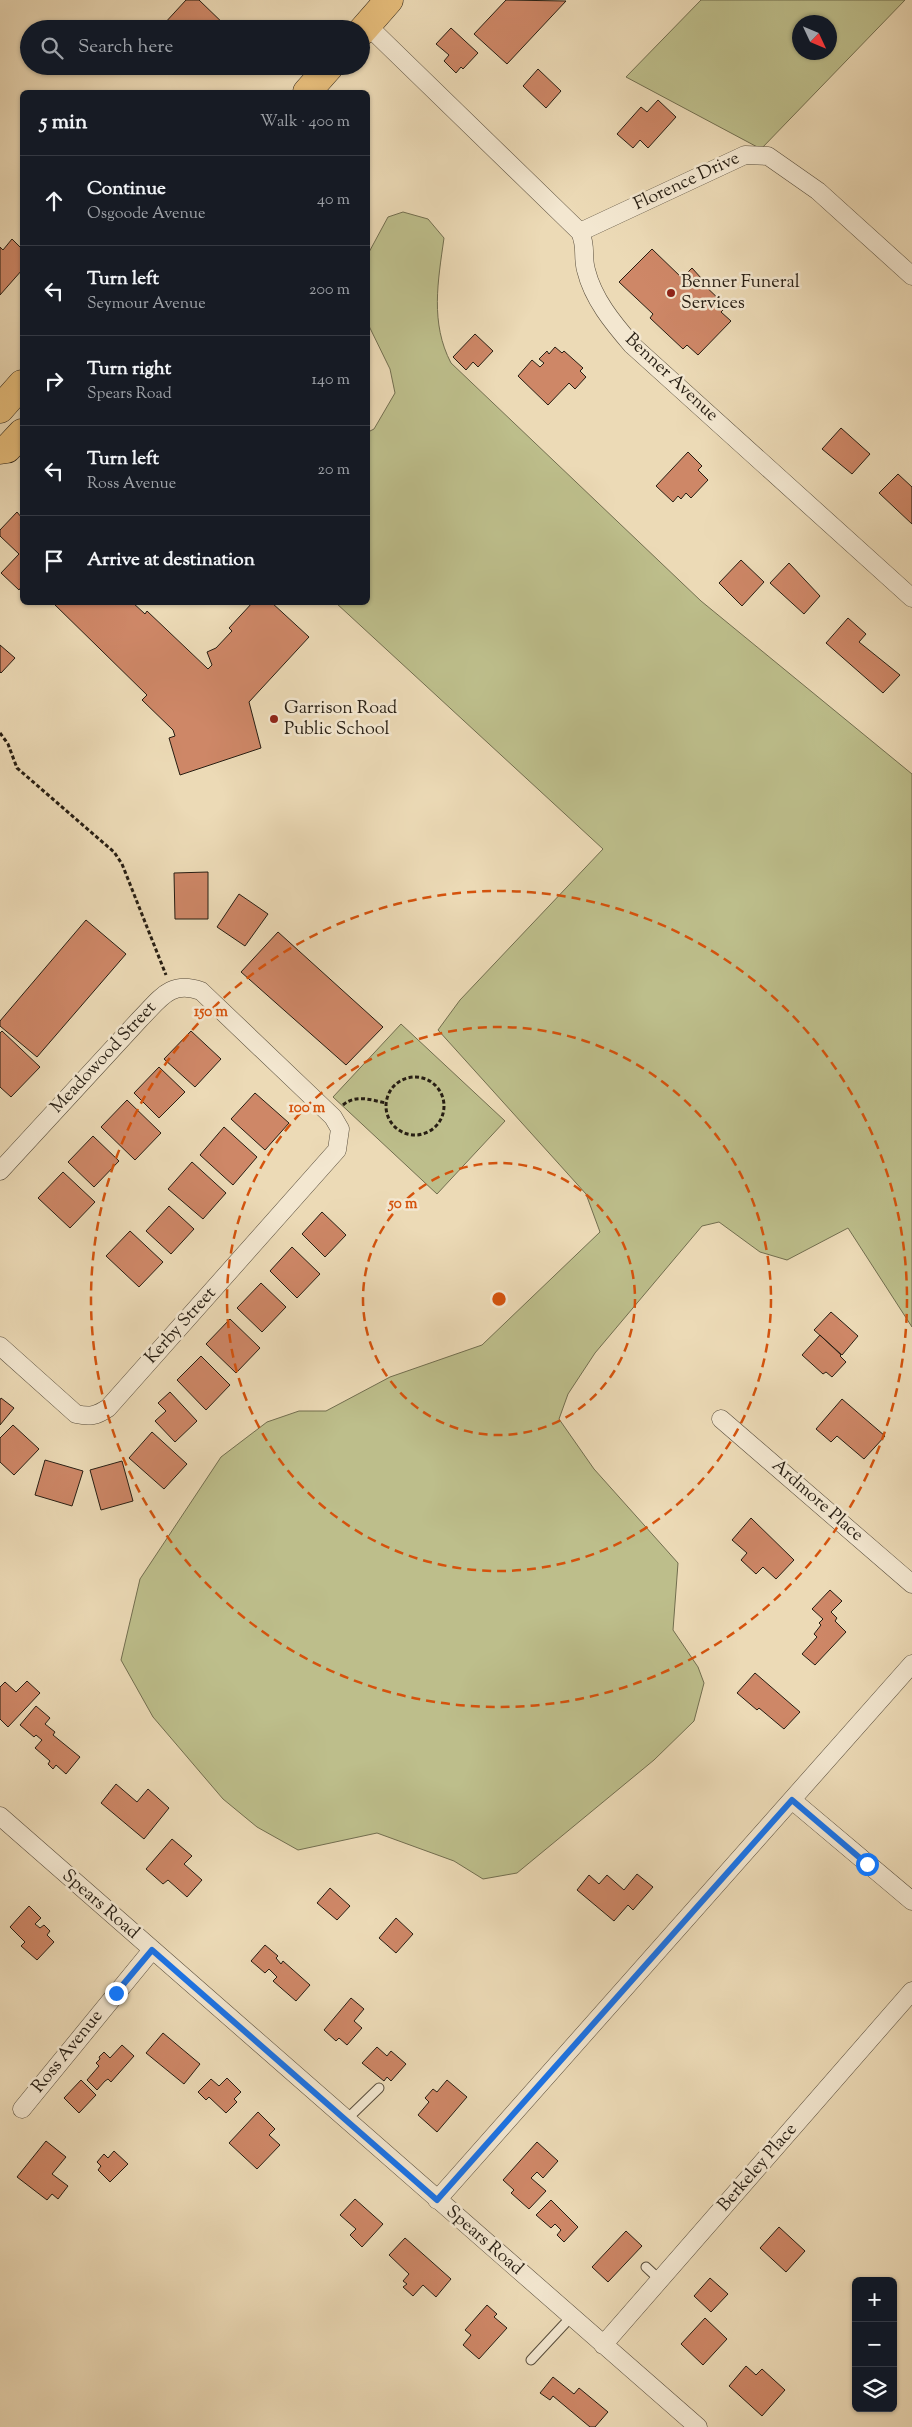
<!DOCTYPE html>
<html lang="en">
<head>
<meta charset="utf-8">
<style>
	body { margin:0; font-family:"Sorts Mill Goudy",serif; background:#242831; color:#f1f3f6 }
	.controls { position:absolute; right:15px; bottom:15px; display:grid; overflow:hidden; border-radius:8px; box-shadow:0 1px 4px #0004 }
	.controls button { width:45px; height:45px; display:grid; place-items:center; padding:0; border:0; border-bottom:1px solid #363941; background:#171b24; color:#f1f3f6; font:25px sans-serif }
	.compass { position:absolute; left:792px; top:15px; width:45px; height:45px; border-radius:50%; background:#171b24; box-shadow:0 1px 4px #0004; rotate:134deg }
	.stop { position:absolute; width:15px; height:15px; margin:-11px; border:4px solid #1a73e8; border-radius:50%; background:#fff }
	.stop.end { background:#1a73e8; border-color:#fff; box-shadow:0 1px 5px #0008 }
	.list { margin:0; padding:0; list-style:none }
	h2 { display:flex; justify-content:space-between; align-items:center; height:65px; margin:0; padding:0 20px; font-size:21px }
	h2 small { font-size:16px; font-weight:400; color:#9ea1a6 }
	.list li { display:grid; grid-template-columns:32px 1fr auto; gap:15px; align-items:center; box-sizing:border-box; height:90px; padding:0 20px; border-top:1px solid #363941 }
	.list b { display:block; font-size:19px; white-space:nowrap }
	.list p { margin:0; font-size:16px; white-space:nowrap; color:#9ea1a6 }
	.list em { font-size:16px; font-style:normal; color:#9ea1a6 }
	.icon { flex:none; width:28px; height:28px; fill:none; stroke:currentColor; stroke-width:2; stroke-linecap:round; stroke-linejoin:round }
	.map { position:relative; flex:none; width:912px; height:2427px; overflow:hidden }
	.search { position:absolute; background:#171b24; box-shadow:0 1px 4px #0004; left:20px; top:20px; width:350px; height:55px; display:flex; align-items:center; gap:12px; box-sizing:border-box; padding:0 18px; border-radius:28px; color:#9ea1a6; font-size:19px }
	.panel { position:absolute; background:#171b24; box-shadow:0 1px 4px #0004; left:20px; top:90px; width:350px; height:515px; border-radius:8px }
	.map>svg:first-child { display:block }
	.green { fill:#bdbe8b; stroke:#726e4f; fill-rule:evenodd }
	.building { fill:#ce8767; stroke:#271e13 }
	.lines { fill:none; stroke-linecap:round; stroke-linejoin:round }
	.service-casing { stroke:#584d3c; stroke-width:11 }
	.minor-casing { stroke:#584d3c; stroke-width:19 }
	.primary-casing { stroke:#271e13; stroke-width:29 }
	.path { stroke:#271e13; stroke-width:3; stroke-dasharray:4 2.5; stroke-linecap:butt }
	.service { stroke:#f3e7d0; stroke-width:9 }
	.minor { stroke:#f3e7d0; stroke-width:18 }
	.primary { stroke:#e6bd7b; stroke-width:28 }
	.route { stroke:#1a73e8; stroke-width:6 }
	.ring { fill:none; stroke:#d5530d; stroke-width:2.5; stroke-dasharray:9 6 }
	.poi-dot { fill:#8f2418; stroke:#f3e7d0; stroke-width:2 }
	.labels { text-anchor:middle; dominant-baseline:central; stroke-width:5; stroke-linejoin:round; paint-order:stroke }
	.street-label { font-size:18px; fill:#271e13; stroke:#f3e7d0 }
	.poi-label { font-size:18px; fill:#271e13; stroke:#f3e7d0; text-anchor:start }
	.centre { fill:#d5530d; stroke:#f3e7d0; stroke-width:2.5 }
	.ring-label { font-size:15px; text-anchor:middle; font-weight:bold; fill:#d5530d; stroke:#f3e7d0; stroke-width:5; stroke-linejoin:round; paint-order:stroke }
</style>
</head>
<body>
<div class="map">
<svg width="912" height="2427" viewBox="0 0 912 2427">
	<rect width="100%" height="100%" fill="#ecdab6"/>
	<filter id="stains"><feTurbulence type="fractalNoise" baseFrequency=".004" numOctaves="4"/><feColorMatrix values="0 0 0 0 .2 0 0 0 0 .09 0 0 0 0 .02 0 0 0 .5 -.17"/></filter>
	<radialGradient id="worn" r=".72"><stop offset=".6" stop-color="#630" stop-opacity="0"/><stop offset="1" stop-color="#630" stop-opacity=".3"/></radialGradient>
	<path class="green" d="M 701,0 L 905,0 L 761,149 L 626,77 ZM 800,22 L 830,22 L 830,52 L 800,52 Z
		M 403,212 L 428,219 L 444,238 C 438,281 430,323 451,363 L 701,601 L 912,774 L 912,1327 L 848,1228 L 787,1260 L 760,1252 L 719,1222 L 702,1226 L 595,1353 L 568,1394 L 559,1419 L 594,1469 L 678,1563 L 673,1630 L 698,1667 L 704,1683 L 694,1721 L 654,1760 L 517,1873 L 483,1879 L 454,1861 L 377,1833 L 298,1850 L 257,1827 L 223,1799 L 153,1717 L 121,1660 L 140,1579 L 221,1457 L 267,1422 L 299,1411 L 326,1411 L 390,1377 L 482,1345 L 600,1232 L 586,1194 L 438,1030 L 460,1000 L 603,849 L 336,603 L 368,602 L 368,432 L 374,429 L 395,393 L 390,369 L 368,324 L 368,254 L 388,217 Z
		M 401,1024 L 505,1121 L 437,1194 L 333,1097 Z"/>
	<path class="building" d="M 186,0 L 199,0 L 228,28 L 167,29 L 163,25 Z
		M 506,0 L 566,1 L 507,64 L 474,34 Z
		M 451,28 L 478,53 L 463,69 L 461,67 L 456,73 L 444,61 L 449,55 L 436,44 Z
		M 538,69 L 561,91 L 546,108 L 523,86 Z
		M 658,100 L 676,117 L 648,148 L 640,140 L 633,148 L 617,134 L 641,107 L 647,112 Z
		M 12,239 L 22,249 L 22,270 L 0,295 L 0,247 L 3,250 Z
		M 652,249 L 682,278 L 692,268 L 702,279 L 700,281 L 723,303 L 721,306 L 724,309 L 721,312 L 731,321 L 698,355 L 687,345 L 683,349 L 650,318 L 653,314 L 619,282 Z
		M 475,334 L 493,351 L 478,367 L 473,362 L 466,370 L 453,357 Z
		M 555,347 L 562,353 L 564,351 L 583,368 L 580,371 L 586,377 L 575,389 L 569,383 L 548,405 L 518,376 L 532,360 L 540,367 L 544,363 L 539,359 L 547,351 L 549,354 Z
		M 841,428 L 870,454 L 852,474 L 822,449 Z
		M 688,452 L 702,466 L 698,470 L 708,480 L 691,498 L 686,493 L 681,499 L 678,496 L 673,502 L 656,486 Z
		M 898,474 L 912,487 L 912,524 L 879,493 Z
		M 17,512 L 22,518 L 22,586 L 19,590 L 1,573 L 19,554 L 0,536 L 0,530 Z
		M 741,560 L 764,582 L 742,606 L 719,583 Z
		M 789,563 L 820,596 L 804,614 L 770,583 Z
		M 52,602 L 132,602 L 145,614 L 147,611 L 208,669 L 212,665 L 207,652 L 216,648 L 232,631 L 229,628 L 253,602 L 271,602 L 309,637 L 249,702 L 261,748 L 180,775 L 169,738 L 175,736 L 173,730 L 142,700 L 147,695 Z
		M 848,618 L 866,634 L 859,642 L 900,675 L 883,693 L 826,643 Z
		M 0,645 L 15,658 L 1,673 L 0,672 Z
		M 208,872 L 208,919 L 175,919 L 174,873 Z
		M 239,894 L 268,914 L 245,946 L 217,927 Z
		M 86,920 L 126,954 L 37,1057 L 0,1026 L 0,1021 Z
		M 278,932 L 383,1027 L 346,1065 L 241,972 Z
		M 2,1031 L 40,1067 L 11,1097 L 0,1087 L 0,1033 Z
		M 191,1031 L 221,1059 L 195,1087 L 164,1059 Z
		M 159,1067 L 185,1092 L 159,1118 L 134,1093 Z
		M 255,1093 L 289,1123 L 265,1150 L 231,1119 Z
		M 127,1100 L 161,1133 L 135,1160 L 101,1127 Z
		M 224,1127 L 257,1157 L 233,1185 L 200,1155 Z
		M 93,1136 L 119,1161 L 94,1187 L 68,1162 Z
		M 192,1162 L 226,1193 L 203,1219 L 168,1189 Z
		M 63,1172 L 95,1202 L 70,1228 L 38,1198 Z
		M 169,1206 L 194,1229 L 171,1254 L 146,1231 Z
		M 322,1212 L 346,1235 L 325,1257 L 302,1234 Z
		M 130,1231 L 163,1262 L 139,1287 L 106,1256 Z
		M 292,1247 L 320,1274 L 297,1298 L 270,1271 Z
		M 261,1283 L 286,1307 L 262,1332 L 237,1308 Z
		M 831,1312 L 858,1336 L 842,1355 L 814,1330 Z
		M 230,1319 L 260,1348 L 236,1373 L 206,1344 Z
		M 820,1335 L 841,1355 L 840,1356 L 846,1362 L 832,1377 L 826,1372 L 823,1374 L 802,1355 Z
		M 201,1356 L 230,1385 L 206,1410 L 177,1380 Z
		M 170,1392 L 197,1421 L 175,1442 L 155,1421 L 166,1411 L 158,1403 Z
		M 1,1398 L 14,1408 L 0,1425 L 0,1400 Z
		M 842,1399 L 885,1436 L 864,1459 L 837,1436 L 831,1442 L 816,1429 Z
		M 13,1425 L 39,1449 L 14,1475 L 0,1462 L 0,1438 Z
		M 152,1432 L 187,1464 L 164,1489 L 129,1458 Z
		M 45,1460 L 83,1471 L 72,1506 L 35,1495 Z
		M 122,1461 L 133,1501 L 101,1510 L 90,1470 Z
		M 751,1518 L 794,1560 L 776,1579 L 763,1567 L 756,1574 L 741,1560 L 747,1553 L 732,1540 Z
		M 830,1590 L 842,1601 L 831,1612 L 837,1618 L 835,1621 L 846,1632 L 815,1665 L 802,1654 L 817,1637 L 814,1634 L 821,1625 L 819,1623 L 823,1619 L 812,1609 Z
		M 755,1673 L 800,1712 L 784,1729 L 759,1708 L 757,1710 L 737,1693 Z
		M 27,1681 L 40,1693 L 8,1727 L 0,1719 L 0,1687 L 5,1682 L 16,1692 Z
		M 36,1706 L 50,1718 L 45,1724 L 55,1732 L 53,1735 L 80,1757 L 66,1774 L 56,1765 L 53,1769 L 48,1764 L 50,1761 L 35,1748 L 42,1740 L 36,1735 L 34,1737 L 20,1725 Z
		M 116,1784 L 137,1802 L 148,1789 L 169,1808 L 144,1839 L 101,1803 Z
		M 172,1839 L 192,1856 L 184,1864 L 202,1880 L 187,1897 L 168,1880 L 163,1884 L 146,1869 Z
		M 637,1874 L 653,1887 L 633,1910 L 628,1905 L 614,1921 L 577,1890 L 589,1875 L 599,1884 L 607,1875 L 624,1890 Z
		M 330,1888 L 350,1906 L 337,1920 L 317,1903 Z
		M 29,1906 L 41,1918 L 35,1924 L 40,1928 L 44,1925 L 50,1931 L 47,1935 L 54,1942 L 37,1960 L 21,1946 L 25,1942 L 10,1927 Z
		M 396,1918 L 413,1934 L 396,1953 L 379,1938 Z
		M 265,1945 L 278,1956 L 276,1958 L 281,1964 L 283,1961 L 310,1985 L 296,2001 L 273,1981 L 277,1977 L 269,1969 L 265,1973 L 251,1961 Z
		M 351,1998 L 364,2009 L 354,2021 L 362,2028 L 347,2045 L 339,2038 L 336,2041 L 324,2030 Z
		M 163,2033 L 200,2064 L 184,2084 L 146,2053 Z
		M 122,2045 L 134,2056 L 111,2082 L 108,2079 L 105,2081 L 97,2090 L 87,2080 L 99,2066 L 96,2063 L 100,2059 L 99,2057 L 104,2052 L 110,2058 Z
		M 377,2047 L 387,2056 L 391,2051 L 406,2064 L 391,2081 L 387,2077 L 384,2081 L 362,2063 Z
		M 227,2078 L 241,2092 L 234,2099 L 237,2102 L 226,2113 L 209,2097 L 206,2100 L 198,2092 L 211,2079 L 219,2086 Z
		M 81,2080 L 96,2095 L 79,2113 L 64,2098 Z
		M 447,2080 L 467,2097 L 437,2132 L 418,2115 L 429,2102 L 425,2098 L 433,2089 L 437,2092 Z
		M 258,2112 L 275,2129 L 269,2135 L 280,2145 L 257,2169 L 229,2143 Z
		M 46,2141 L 66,2157 L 52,2174 L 68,2186 L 58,2199 L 52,2194 L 47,2200 L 17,2177 Z
		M 537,2142 L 558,2161 L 543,2178 L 537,2172 L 531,2178 L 546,2191 L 529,2209 L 511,2193 L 514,2190 L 503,2180 Z
		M 114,2151 L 128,2164 L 110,2182 L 98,2170 L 101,2166 L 97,2162 L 104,2154 L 108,2158 Z
		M 355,2199 L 383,2224 L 362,2247 L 350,2235 L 356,2229 L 340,2215 Z
		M 551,2200 L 578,2227 L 564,2242 L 557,2235 L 561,2230 L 555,2224 L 551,2228 L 536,2215 Z
		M 779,2227 L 805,2251 L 786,2272 L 760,2248 Z
		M 626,2231 L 642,2246 L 608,2282 L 592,2267 Z
		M 405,2238 L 451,2279 L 436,2297 L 423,2285 L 413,2296 L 403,2287 L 407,2284 L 403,2281 L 409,2274 L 389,2255 Z
		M 710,2278 L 728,2294 L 711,2312 L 694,2296 Z
		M 487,2305 L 497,2314 L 494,2317 L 507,2328 L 479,2359 L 463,2345 L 471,2335 L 465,2330 Z
		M 705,2318 L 727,2339 L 703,2365 L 681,2344 Z
		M 746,2366 L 756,2375 L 762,2369 L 785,2390 L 762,2416 L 729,2386 Z
		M 553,2377 L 574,2394 L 579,2388 L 608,2412 L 595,2427 L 590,2427 L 553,2396 L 550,2400 L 540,2393 Z"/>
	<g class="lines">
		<g class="service-casing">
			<path id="service" d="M 346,2120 L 379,2088
				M 646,2267 L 660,2280
				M 531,2360 L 571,2317"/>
		</g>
		<g class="minor-casing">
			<path id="minor" d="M 367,25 L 580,232 C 587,247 582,256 586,270 C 593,299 613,323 632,345 L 912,598
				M 580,232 L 745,155 L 768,156 L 818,191 L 912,276
				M 0,1171 L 140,1019 C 160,999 170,980 201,991 L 333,1117 L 340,1129 L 337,1150 L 108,1408 C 96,1416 90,1417 76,1414 L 0,1346
				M 721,1419 L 912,1584
				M 792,1800 L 912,1901
				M 0,1816 L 698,2427
				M 22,2109 L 152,1950
				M 437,2200 L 912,1664
				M 603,2345 L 912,1991"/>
		</g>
		<g class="primary-casing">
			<path id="primary" d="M 361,32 L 389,0
				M 307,92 L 330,66
				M 0,409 L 22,384
				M 0,450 L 7,449 L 22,433"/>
		</g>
		<path class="path" d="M 0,733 L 8,744 L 17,768 L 114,852 L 122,864 L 166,975
			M386 1106a29 29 0 1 1 58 0a29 29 0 1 1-58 0Z
			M 343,1105 C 356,1094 371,1100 386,1103"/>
		<use href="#service" class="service"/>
		<use href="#minor" class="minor"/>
		<use href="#primary" class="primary"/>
	</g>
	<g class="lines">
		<path class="route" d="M 116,1993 L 152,1950 L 437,2200 L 792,1800 L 867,1864"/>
	</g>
	<g class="ring">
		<circle cx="499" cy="1299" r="136"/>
		<circle cx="499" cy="1299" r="272"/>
		<circle cx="499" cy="1299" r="408"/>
	</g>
	<g class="poi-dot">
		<circle cx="671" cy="293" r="5"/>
		<circle cx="274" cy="719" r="5"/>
	</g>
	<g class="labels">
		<g class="street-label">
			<text transform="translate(687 182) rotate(-25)">Florence Drive</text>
			<text transform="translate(671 378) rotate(43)">Benner Avenue</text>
			<text transform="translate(104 1058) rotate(-47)">Meadowood Street</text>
			<text transform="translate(181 1326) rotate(-48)">Kerby Street</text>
			<text transform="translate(817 1501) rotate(41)">Ardmore Place</text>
			<text transform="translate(100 1905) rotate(41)">Spears Road</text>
			<text transform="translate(68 2052) rotate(-51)">Ross Avenue</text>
			<text transform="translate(758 2168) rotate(-49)">Berkeley Place</text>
			<text transform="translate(484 2241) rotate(41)">Spears Road</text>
		</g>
		<g class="poi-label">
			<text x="681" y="283">Benner Funeral<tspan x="681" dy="21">Services</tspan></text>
			<text x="284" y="709">Garrison Road<tspan x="284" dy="21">Public School</tspan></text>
		</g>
	</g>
	<circle cx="499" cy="1299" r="8" class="centre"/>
	<g class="ring-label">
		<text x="211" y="1016">150 m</text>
		<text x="307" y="1112">100 m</text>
		<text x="403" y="1208">50 m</text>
	</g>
	<rect width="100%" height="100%" filter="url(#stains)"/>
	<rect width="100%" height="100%" fill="url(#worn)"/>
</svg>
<div class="controls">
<button>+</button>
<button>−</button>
<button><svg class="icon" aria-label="layers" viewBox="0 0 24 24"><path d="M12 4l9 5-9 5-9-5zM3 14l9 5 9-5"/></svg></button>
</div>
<svg class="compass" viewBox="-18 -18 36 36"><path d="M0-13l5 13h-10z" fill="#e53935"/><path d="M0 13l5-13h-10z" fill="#9ea1a6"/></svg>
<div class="stop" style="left:867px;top:1864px"></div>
<div class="stop end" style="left:116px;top:1993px"></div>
<div class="search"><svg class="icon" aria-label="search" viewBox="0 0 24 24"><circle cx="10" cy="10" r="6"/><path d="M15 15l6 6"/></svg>Search here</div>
<section class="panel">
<h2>5 min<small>Walk · 400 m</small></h2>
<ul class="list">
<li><svg class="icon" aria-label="ahead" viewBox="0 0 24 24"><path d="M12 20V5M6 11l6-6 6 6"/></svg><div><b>Continue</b><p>Osgoode Avenue</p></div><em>40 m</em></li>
<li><svg class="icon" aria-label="left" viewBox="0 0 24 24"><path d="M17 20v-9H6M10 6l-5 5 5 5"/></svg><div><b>Turn left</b><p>Seymour Avenue</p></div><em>200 m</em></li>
<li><svg class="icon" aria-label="right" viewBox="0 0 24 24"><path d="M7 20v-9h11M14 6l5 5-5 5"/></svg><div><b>Turn right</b><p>Spears Road</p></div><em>140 m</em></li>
<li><svg class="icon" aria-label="left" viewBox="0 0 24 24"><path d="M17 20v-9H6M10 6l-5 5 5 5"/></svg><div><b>Turn left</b><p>Ross Avenue</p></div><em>20 m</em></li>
<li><svg class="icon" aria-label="arrive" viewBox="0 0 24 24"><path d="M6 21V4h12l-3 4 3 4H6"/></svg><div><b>Arrive at destination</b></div></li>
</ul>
</section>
</div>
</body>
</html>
